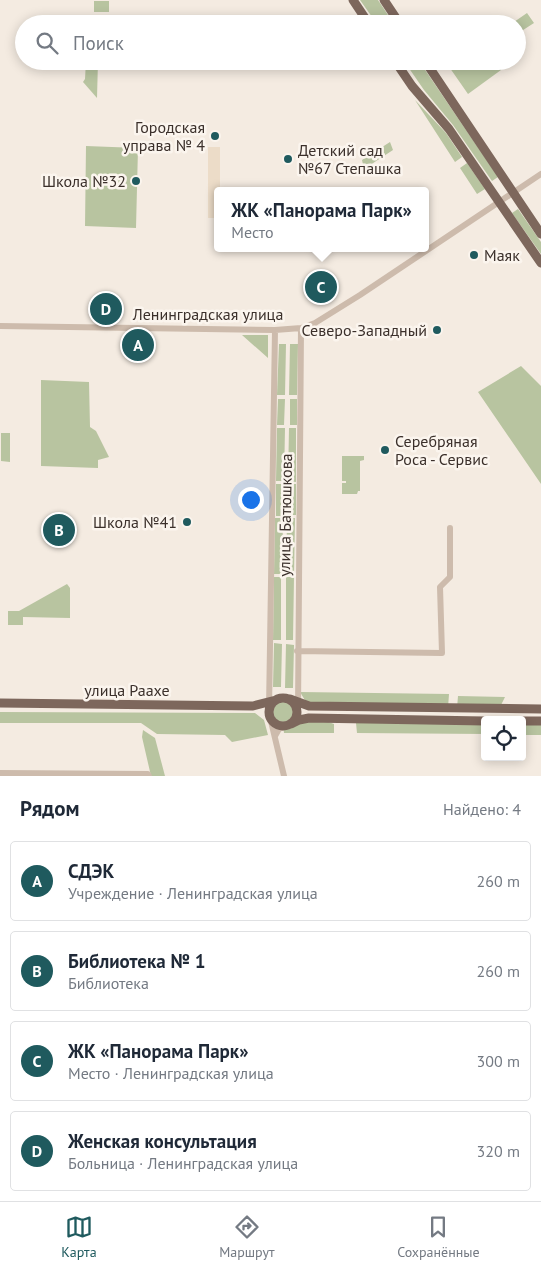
<!DOCTYPE html>
<html lang="ru">
<head>
<meta charset="utf-8">
<style>
	body { margin:0; font-family:"PT Sans",sans-serif; background:#f6f6f7; color:#1f2937 }
	.controls { position:absolute; right:15px; bottom:15px; display:grid; overflow:hidden; border-radius:5px; box-shadow:0 2px 12px #0003 }
	.controls button { width:45px; height:45px; display:grid; place-items:center; padding:0; border:0; border-bottom:1px solid #e0e1e3; background:#fff; color:#1f2937; font:25px sans-serif }
	.you { position:absolute; left:250px; top:499px; width:18px; height:18px; margin:-12px; border:4px solid #fff; border-radius:50%; background:#1a73e8; box-shadow:0 0 0 8px #1a73e833 }
	.badge { display:grid; place-items:center; width:32px; height:32px; border-radius:50%; background:#1f5a5e; color:#fff; font-size:16px; font-weight:700 }
	.pin { position:absolute; translate:-50% -50%; border:2px solid #fff; box-shadow:0 1px 5px #0006 }
	.popup { position:absolute; left:214px; top:187px; width:215px; height:65px; box-sizing:border-box; display:grid; place-content:center; border-radius:5px; background:#fff; filter:drop-shadow(0 1px 4px #0005); font-size:16px; white-space:nowrap; color:#747a83 }
	.popup b { font-size:19px; color:#1f2937 }
	.popup::after { content:''; position:absolute; left:50%; top:100%; margin-left:-10px; border:10px solid transparent; border-top-color:#fff }
	.list { margin:0; padding:0; list-style:none }
	h2 { display:flex; justify-content:space-between; align-items:center; height:65px; margin:0; padding:0 20px; font-size:21px }
	h2 small { font-size:16px; font-weight:400; color:#747a83 }
	.list li { display:grid; grid-template-columns:32px 1fr auto; gap:15px; align-items:center; box-sizing:border-box; height:80px; margin:0 10px 10px; padding:0 10px; border:1px solid #e0e1e3; border-radius:5px }
	.list b { display:block; font-size:19px; white-space:nowrap }
	.list p { margin:0; font-size:16px; white-space:nowrap; color:#747a83 }
	.list em { font-size:16px; font-style:normal; color:#747a83 }
	.icon { flex:none; width:28px; height:28px; fill:none; stroke:currentColor; stroke-width:2; stroke-linecap:round; stroke-linejoin:round }
	.map { position:relative; flex:none; width:541px; height:776px; overflow:hidden }
	.search { position:absolute; background:#fff; box-shadow:0 2px 12px #0003; left:15px; right:15px; top:15px; height:55px; display:flex; align-items:center; gap:12px; box-sizing:border-box; padding:0 18px; border-radius:28px; color:#747a83; font-size:19px }
	.sheet { height:425px; background:#fff }
	nav { display:flex; justify-content:space-around; align-items:center; box-sizing:border-box; height:70px; border-top:1px solid #e0e1e3; background:#fff; font-size:14px; color:#747a83 }
	nav a { display:grid; justify-items:center; gap:2px }
	nav .on { color:#1f5a5e }
	.map>svg:first-child { display:block }
	.green { fill:#b8c4a0 }
	.plaza { fill:#ecdcc8 }
	.lines { fill:none; stroke-linecap:round; stroke-linejoin:round }
	.minor { stroke:#cdbbac; stroke-width:6 }
	.major { stroke:#7d675c; stroke-width:9 }
	.poi-dot { fill:#1f5a5e; stroke:#fbf5ee; stroke-width:2 }
	.labels { text-anchor:middle; dominant-baseline:central; stroke-width:5; stroke-linejoin:round; paint-order:stroke }
	.poi-label { font-size:16px; fill:#3b302b; stroke:#fbf5ee; text-anchor:end }
	.street-label { font-size:16px; fill:#3b302b; stroke:#fbf5ee }
</style>
</head>
<body>
<div class="map">
<svg width="541" height="776" viewBox="0 0 541 776">
	<rect width="100%" height="100%" fill="#f4ebe1"/>
	<path class="green" d="M 360,0 L 378,0 L 394,24 L 377,24 Z
		M 94,1 L 109,1 L 109,12 L 94,12 Z
		M 527,13 L 534,23 L 520,32 L 517,27 L 517,24 L 514,22 Z
		M 86,61 L 98,61 L 97,98 L 83,82 L 85,79 Z
		M 404,61 L 419,61 L 498,177 L 492,181 L 453,125 L 424,90 Z
		M 445,61 L 502,61 L 501,70 L 468,94 Z
		M 415,100 L 446,133 L 462,157 L 455,162 Z
		M 390,142 L 393,150 L 364,169 L 362,160 Z
		M 86,146 L 138,148 L 136,228 L 85,226 Z
		M 467,163 L 485,189 L 477,194 L 460,168 Z
		M 518,209 L 541,242 L 541,254 L 512,213 Z
		M 242,335 L 268,335 L 268,358 Z
		M 279,344 L 286,344 L 285,395 L 277,395 Z
		M 290,344 L 298,344 L 297,395 L 289,395 Z
		M 521,366 L 541,386 L 541,484 L 478,392 Z
		M 41,380 L 89,382 L 90,427 L 96,431 L 109,457 L 98,460 L 98,468 L 41,466 Z
		M 278,399 L 285,399 L 284,425 L 277,425 Z
		M 290,399 L 297,399 L 297,425 L 290,425 Z
		M 277,428 L 285,428 L 284,481 L 276,481 Z
		M 289,428 L 296,428 L 296,482 L 288,481 Z
		M 1,433 L 10,433 L 10,462 L 1,461 Z
		M 342,456 L 364,456 L 364,460 L 360,461 L 360,491 L 358,491 L 357,494 L 342,494 L 342,483 L 346,483 L 346,481 L 342,481 Z
		M 276,484 L 284,484 L 284,516 L 276,516 Z
		M 288,484 L 296,484 L 296,515 L 288,515 Z
		M 275,518 L 283,518 L 282,574 L 274,574 Z
		M 287,518 L 295,518 L 294,574 L 286,574 Z
		M 274,577 L 281,577 L 281,640 L 273,640 Z
		M 286,577 L 294,577 L 293,640 L 286,640 Z
		M 67,584 L 70,588 L 70,618 L 23,617 L 23,625 L 8,625 L 8,611 L 19,611 Z
		M 274,643 L 282,644 L 281,687 L 273,687 Z
		M 286,644 L 294,645 L 293,688 L 285,688 Z
		M 300,692 L 449,694 L 448,708 L 309,707 Z
		M 458,696 L 505,697 L 499,709 L 457,708 Z
		M273 712a10 10 0 1 1 20 0a10 10 0 1 1-20 0Z
		M 0,712 L 255,713 L 264,720 L 268,735 L 232,742 L 225,735 L 157,734 L 141,723 L 0,723 Z
		M 317,718 L 334,724 L 334,733 L 284,733 L 283,726 Z
		M 372,719 L 485,721 L 485,734 L 357,733 L 356,723 Z
		M 522,721 L 541,721 L 541,735 L 522,735 Z
		M 143,730 L 155,738 L 165,776 L 151,776 L 142,737 Z"/>
	<path class="plaza" d="M 208,147 L 220,147 L 220,191 L 217,191 L 217,218 L 208,218 Z"/>
	<g class="lines">
		<path class="minor" d="M 0,326 L 275,330 L 301,328 L 315,323 L 360,295 L 541,174
			M 297,651 L 442,653 L 440,587 L 450,577 L 450,528
			M 269,709 L 275,330
			M 298,711 L 301,328
			M 270,717 L 284,776
			M 275,736 L 279,729 L 286,726
			M 0,773 L 148,774 L 149,776"/>
		<path class="major" d="M 353,0 L 369,24
			M 384,0 L 400,24
			M 395,61 L 412,86 L 449,129 L 541,263
			M 425,61 L 541,234
			M269 712a14 14 0 1 1 28 0a14 14 0 1 1-28 0Z
			M 290,699 L 309,706 L 541,709
			M 0,703 L 253,706 L 276,700
			M 522,721 L 541,721
			M 291,724 L 299,720 L 309,718 L 485,721"/>
	</g>
	<g class="poi-dot">
		<circle cx="215" cy="136" r="5"/>
		<circle cx="288" cy="159" r="5"/>
		<circle cx="136" cy="181" r="5"/>
		<circle cx="474" cy="255" r="5"/>
		<circle cx="437" cy="330" r="5"/>
		<circle cx="385" cy="450" r="5"/>
		<circle cx="187" cy="522" r="5"/>
	</g>
	<g class="labels">
		<g class="poi-label">
			<text x="205" y="127">Городская<tspan x="205" dy="18">управа № 4</tspan></text>
			<text x="298" y="150" text-anchor="start">Детский сад<tspan x="298" dy="18">№67 Степашка</tspan></text>
			<text x="126" y="181">Школа №32</text>
			<text x="484" y="255" text-anchor="start">Маяк</text>
			<text x="427" y="330">Северо-Западный</text>
			<text x="395" y="441" text-anchor="start">Серебряная<tspan x="395" dy="18">Роса - Сервис</tspan></text>
			<text x="177" y="522">Школа №41</text>
		</g>
		<g class="street-label">
			<text x="208" y="314">Ленинградская улица</text>
			<text transform="translate(285 515) rotate(-89)">улица Батюшкова</text>
			<text x="127" y="690">улица Раахе</text>
		</g>
	</g>
</svg>
<div class="controls">
<button><svg class="icon" aria-label="locate" viewBox="0 0 24 24"><circle cx="12" cy="12" r="6"/><path d="M12 2v4M12 18v4M2 12h4M18 12h4"/></svg></button>
</div>
<div class="you"></div>
<div class="pin badge" style="left:138px;top:345px">A</div>
<div class="pin badge" style="left:59px;top:530px">B</div>
<div class="pin badge" style="left:321px;top:287px">C</div>
<div class="popup"><b>ЖК «Панорама Парк»</b>Место</div>
<div class="pin badge" style="left:106px;top:309px">D</div>
<div class="search"><svg class="icon" aria-label="search" viewBox="0 0 24 24"><circle cx="10" cy="10" r="6"/><path d="M15 15l6 6"/></svg>Поиск</div>
</div>
<section class="sheet">
<h2>Рядом<small>Найдено: 4</small></h2>
<ul class="list">
<li><span class="badge">A</span><div><b>СДЭК</b><p>Учреждение · Ленинградская улица</p></div><em>260 m</em></li>
<li><span class="badge">B</span><div><b>Библиотека № 1</b><p>Библиотека</p></div><em>260 m</em></li>
<li><span class="badge">C</span><div><b>ЖК «Панорама Парк»</b><p>Место · Ленинградская улица</p></div><em>300 m</em></li>
<li><span class="badge">D</span><div><b>Женская консультация</b><p>Больница · Ленинградская улица</p></div><em>320 m</em></li>
</ul>
</section>
<nav>
<a class="on"><svg class="icon" aria-label="map" viewBox="0 0 24 24"><path d="M3 6l6-2 6 2 6-2v14l-6 2-6-2-6 2zM9 4v14M15 6v14"/></svg>Карта</a>
<a><svg class="icon" aria-label="directions" viewBox="0 0 24 24"><path d="M12 3l9 9-9 9-9-9zM9 14v-3h6M13 9l2 2-2 2"/></svg>Маршрут</a>
<a><svg class="icon" aria-label="saved" viewBox="0 0 24 24"><path d="M7 4h10v16l-5-4-5 4z"/></svg>Сохранённые</a>
</nav>
</body>
</html>
